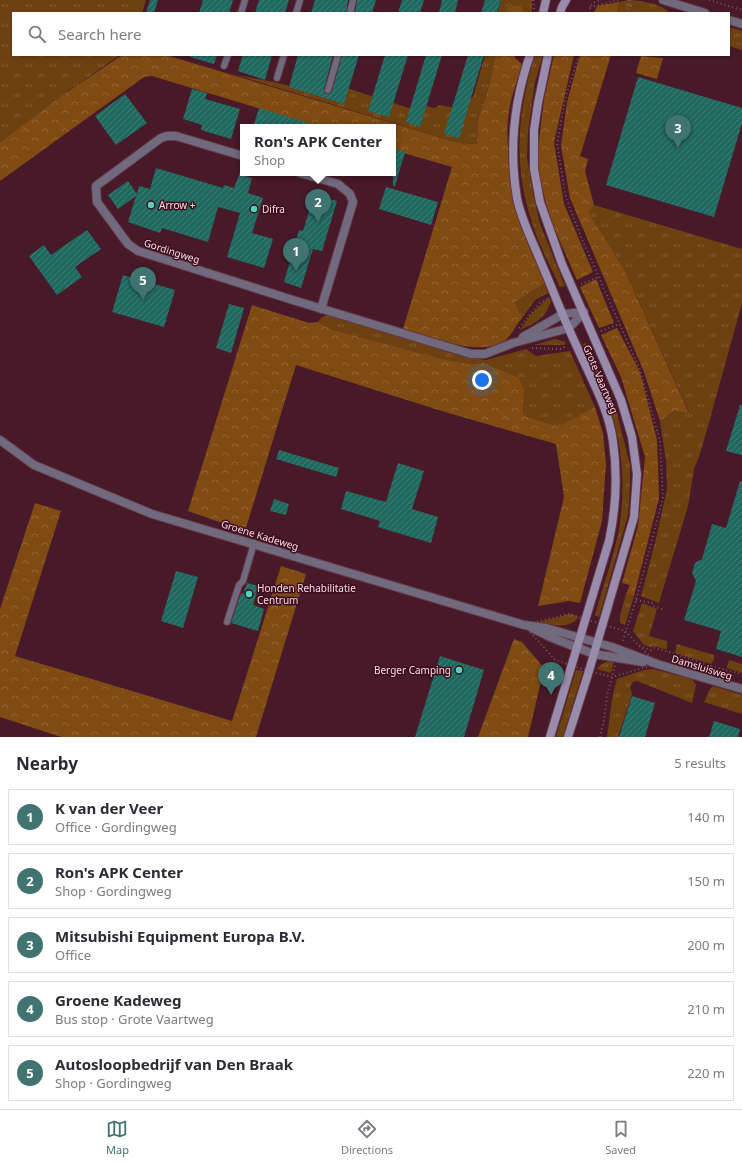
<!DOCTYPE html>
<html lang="en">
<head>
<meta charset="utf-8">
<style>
	body { margin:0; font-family:"Noto Sans",sans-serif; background:#f7f7f7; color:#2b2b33 }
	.you { position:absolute; left:482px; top:380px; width:14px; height:14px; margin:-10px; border:3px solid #fff; border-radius:50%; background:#1a73e8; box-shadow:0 0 0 6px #1a73e833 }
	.badge { display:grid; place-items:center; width:26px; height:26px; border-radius:50%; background:#407471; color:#fff; font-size:13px; font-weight:700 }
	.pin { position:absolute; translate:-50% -33px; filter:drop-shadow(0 1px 2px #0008) }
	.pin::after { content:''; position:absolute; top:21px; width:14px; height:12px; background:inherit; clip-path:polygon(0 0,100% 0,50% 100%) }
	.popup { position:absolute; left:240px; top:124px; width:156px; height:52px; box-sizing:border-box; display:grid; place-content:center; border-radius:0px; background:#fff; filter:drop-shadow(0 1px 3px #0005); font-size:13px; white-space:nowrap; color:#7c7c81 }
	.popup b { font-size:15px; color:#2b2b33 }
	.popup::after { content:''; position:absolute; left:50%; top:100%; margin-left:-8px; border:8px solid transparent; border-top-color:#fff }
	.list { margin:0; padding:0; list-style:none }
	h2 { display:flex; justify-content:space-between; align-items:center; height:52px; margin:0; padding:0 16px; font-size:17px }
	h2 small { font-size:13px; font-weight:400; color:#7c7c81 }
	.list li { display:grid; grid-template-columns:26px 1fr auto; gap:12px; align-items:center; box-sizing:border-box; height:56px; margin:0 8px 8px; padding:0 8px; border:1px solid #e1e1e2; border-radius:0px }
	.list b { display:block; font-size:15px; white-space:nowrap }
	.list p { margin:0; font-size:13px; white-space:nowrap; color:#7c7c81 }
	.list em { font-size:13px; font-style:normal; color:#7c7c81 }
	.icon { flex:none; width:22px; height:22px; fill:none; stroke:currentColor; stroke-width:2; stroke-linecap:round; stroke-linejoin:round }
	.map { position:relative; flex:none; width:742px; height:737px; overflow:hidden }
	.search { position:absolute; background:#fff; box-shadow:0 1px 3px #0004; left:12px; right:12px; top:12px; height:44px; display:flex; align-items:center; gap:10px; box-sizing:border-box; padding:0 14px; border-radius:0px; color:#7c7c81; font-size:15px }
	.sheet { height:372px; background:#fff }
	nav { display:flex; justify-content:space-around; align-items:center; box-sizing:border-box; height:56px; border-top:1px solid #e1e1e2; background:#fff; font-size:11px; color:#7c7c81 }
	nav a { display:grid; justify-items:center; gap:2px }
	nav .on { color:#407471 }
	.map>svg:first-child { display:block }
	.grass { fill:url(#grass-tufts) }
	.forest { fill:url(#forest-crowns) }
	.building { fill:url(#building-hatch) }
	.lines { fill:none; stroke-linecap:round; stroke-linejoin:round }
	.lane-casing { stroke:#643846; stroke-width:8 }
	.street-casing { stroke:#643846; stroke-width:10 }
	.secondary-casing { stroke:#643846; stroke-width:10 }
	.path { stroke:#805562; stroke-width:2; stroke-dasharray:1 3; stroke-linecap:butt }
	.lane { stroke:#71697d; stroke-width:6 }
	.street { stroke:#71697d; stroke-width:8 }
	.secondary { stroke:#988bac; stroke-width:8 }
	.poi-dot { fill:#5acebd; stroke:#3d0e1e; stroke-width:1.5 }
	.labels { text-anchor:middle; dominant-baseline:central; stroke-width:3; stroke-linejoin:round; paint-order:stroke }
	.poi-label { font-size:10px; fill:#fadae1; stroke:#3d0e1e; text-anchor:start }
	.street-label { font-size:10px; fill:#fadae1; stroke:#3d0e1e }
</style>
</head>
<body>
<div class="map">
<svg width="742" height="737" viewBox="0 0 742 737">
	<defs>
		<pattern id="grass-tufts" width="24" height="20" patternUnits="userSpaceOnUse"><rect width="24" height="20" fill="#6d4010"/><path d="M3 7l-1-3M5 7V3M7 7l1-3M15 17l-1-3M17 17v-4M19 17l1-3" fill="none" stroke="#835b32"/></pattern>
		<pattern id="forest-crowns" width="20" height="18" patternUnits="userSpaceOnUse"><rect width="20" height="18" fill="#7f4b13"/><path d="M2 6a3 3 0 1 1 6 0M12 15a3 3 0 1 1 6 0" fill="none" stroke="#926435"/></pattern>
		<pattern id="building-hatch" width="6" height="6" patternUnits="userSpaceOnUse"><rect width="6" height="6" fill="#20695f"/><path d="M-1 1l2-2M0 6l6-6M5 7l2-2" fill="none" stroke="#417e76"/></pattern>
	</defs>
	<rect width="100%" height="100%" fill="#481928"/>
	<path class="grass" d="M 0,0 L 146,0 L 142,13 L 13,13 L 13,55 L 120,55 L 57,99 L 0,142 Z
		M 501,0 L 532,0 L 532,13 L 522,13 L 522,5 L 508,6 L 506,13 L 498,13 Z
		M 629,0 C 639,0 664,4 669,13 L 617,13 L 619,2 Z
		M 729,27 L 742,31 L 742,50 L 729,46 Z
		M 485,55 L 496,55 L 486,97 L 478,119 L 477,144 L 459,143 L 236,75 C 268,81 300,86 330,99 L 334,84 L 412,109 L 413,102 L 434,108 L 440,105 L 455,108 L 473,97 Z
		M 535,55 L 543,55 L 535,82 L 528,132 L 527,158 L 534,198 L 540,224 L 565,286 L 560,287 C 550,266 539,245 532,223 C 513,165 517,113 535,55 Z
		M 594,205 L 742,249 L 742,303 L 713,408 L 700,454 L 694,469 L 688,506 L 659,603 L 641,596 L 656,539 L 667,489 L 666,461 L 660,421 L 674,411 L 689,412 L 624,269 L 589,213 Z
		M 545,283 L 548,293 L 535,300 L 522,318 L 515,302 Z
		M 549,297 L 551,301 C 545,319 537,322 520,330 L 531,314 Z
		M 327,315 L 472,358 L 486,360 L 526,349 L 536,356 L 570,351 L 595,407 L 558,428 L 525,416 L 523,413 L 524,389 L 513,375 L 484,363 L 469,364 L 443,359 L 330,329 L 318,322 L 322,317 Z
		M 555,339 L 566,342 L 564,345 L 534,345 Z
		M 586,343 L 616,409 L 630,465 L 630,485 L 628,515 L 599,617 L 595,615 C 602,590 611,564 617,539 C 626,499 624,447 610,409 C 603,387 592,365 583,344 Z
		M 626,594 L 634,596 L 625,625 L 620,623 L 620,615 Z
		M 642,603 L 657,609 L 649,636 L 667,641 L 667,649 L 664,649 L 654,646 L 651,647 L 644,645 L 633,631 Z
		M 571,614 L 577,616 L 578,618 C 568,630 552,624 538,622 Z
		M 677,644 L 714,655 L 714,660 L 711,664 L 675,653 Z
		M 674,656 L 709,667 C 699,674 681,665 674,656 Z
		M 612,660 L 614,661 L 611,673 L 597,669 C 600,664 606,662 612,660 Z
		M 729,660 L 742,664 L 742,673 L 727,668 Z
		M 653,669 L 692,679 L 696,685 L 692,703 L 637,681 L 633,682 L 630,687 L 632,694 L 618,737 L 607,737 C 610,718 611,697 617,679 L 644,670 Z
		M 576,670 L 583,671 L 563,737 L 556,737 Z
		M 713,686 L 742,695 L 742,714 L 704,702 L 710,689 Z"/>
	<path class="forest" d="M 619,2 L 617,13 L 594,13 L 597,6 Z
		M 522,5 L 522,13 L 506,13 L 508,6 Z
		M 122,55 L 166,55 L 459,143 L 477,144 L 478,119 L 486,97 L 496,55 L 515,55 L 515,58 L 522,64 C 518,79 511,96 509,111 C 507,123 507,136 508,148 C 509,198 524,238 545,283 L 515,302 L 522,318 C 517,324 509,339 503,342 C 477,357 429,336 403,329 L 452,167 L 393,150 L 393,127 L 320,127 L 152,76 L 144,77 L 0,181 L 0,142 L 57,99 Z
		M 554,55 L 574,55 L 554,142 L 564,204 L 593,272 L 577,280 L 551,221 L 539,177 L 539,141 L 544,99 Z
		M 580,55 L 611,55 L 580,156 L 588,159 L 585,171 L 594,205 L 589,213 L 624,269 L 689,413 L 674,411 L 660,421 L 644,372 L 570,198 L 561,146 L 567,102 Z
		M 641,56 L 663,58 L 657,79 L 636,73 Z
		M 596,279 L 614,323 L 599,328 L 580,287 Z
		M 252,305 L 309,323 L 318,322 L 330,329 L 443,359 L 469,364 L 484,363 L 513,375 L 519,379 L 524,389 L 523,413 L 525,416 L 558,427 L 595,407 L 603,433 L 606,464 L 602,521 L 580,603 L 569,601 L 538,606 L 564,497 L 556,444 L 445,412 L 296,365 L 245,531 L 188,511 Z
		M 617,328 L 640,372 L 657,440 L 659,498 L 634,596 L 626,594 L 630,585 L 622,583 L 638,526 L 645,457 L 621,377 L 601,335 Z
		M 35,503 L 61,511 L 15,656 L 232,721 L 281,566 L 306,574 L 256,737 L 61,737 L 0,717 L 0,609 Z
		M 514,639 L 522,642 L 544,668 L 528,737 L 478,737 Z"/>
	<path class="building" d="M 150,0 L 158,0 L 154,13 L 146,13 Z
		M 203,0 L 233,0 L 229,13 L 199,13 Z
		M 259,0 L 289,0 L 285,13 L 255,13 Z
		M 315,0 L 348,0 L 346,13 L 311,13 Z
		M 357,0 L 376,0 L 372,13 L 355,13 Z
		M 402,0 L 424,0 L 420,13 L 398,13 Z
		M 442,0 L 458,0 L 455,13 L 439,13 Z
		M 485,0 L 501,0 L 497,13 L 481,13 Z
		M 191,55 L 217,55 L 214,64 L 190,57 Z
		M 243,55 L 272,55 L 265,80 L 238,71 Z
		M 298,55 L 333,55 L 324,89 L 325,93 L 329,94 L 332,91 L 342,55 L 359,55 L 344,104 L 289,87 Z
		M 385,55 L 408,55 L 389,117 L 368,111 Z
		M 426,55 L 442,55 L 420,127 L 406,122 Z
		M 468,55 L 484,55 L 459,138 L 444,134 Z
		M 638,77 L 742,108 L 742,123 L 714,217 L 606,185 Z
		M 192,89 L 207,93 L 205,99 L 240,109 L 231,139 L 201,130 L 202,125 L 183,119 Z
		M 125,94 L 147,123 L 116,145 L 95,116 Z
		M 259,108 L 315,125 L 315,127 L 253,127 Z
		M 393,148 L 405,152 L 395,186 L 393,186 Z
		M 156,168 L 223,188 L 224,185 L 234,188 L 240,172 L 248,175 L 247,177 L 252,178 L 248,193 L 263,198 L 252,233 L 273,239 L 264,268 L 227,257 L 240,213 L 218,207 L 208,242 L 162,228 L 160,233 L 128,222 L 136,196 L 118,209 L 108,195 L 128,181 L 137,194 L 139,186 L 150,189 Z
		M 386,187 L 438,202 L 431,225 L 379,209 Z
		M 314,195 L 337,201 L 322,251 L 313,249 L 301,288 L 284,282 L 299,230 L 303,231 Z
		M 87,230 L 101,249 L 75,267 L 82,277 L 57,295 L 29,256 L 44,245 L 51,255 Z
		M 123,275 L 175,290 L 164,327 L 112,312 Z
		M 229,304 L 244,308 L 231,353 L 216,348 Z
		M 740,405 L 742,405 L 742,455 L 726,451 Z
		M 279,450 L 339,468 L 336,477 L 276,459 Z
		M 398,463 L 424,471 L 412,509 L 438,517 L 431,543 L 378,527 L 380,521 L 341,509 L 346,491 L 386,502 Z
		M 740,481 L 742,482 L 742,657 L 716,649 L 721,631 L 684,620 L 696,581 L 692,573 L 695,563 L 702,559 L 712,524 L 726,528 Z
		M 274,499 L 289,504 L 286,515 L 270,511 Z
		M 176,571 L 198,577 L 183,628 L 161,621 Z
		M 247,583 L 259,586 L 253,605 L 264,609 L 258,631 L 231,623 L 241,593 L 243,594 Z
		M 440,656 L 484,670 L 464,737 L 415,737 Z
		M 632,696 L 655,703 L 645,737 L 619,737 Z
		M 714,721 L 740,729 L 738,737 L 709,737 Z"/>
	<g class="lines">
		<g class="lane-casing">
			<path id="lane" d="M 241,13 L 245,0
				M 296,13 L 300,0
				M 350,13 L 353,0
				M 224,66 L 228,55
				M 277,78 L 284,55
				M 328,90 L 338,55
				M 227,622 L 239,585 L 243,581 L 254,543"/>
		</g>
		<g class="street-casing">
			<path id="street" d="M 663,0 L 705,13
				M 729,20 L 742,24
				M 243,156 L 176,136 L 167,136 L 161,138 L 96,186 L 97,202 L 128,244 L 138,251 L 296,301 L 471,354 L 485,354 L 513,343 L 569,328 L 584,312
				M 300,173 L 338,184 L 350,194 L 353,202 L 321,309
				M 523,337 L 563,314 L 584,312
				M 0,440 L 34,465 L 152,514 L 524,625 L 546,628 L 612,647 L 657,664 L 742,689
				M 532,628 L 550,637 L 594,654 L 643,662"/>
		</g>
		<g class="secondary-casing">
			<path id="secondary" d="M 543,13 L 546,0
				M 560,13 L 562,7 L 566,0
				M 530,55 C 514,101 509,150 517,198 C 521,219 532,240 540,260 C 553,290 564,320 578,349 C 591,379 609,409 613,442 C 618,476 616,508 609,541 L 550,737
				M 548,55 L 538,103 L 534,130 L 534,169 L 540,202 L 562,264 L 621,400 L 632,437 L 637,474 L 634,517 L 589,671 L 568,737"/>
		</g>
		<path class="path" d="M 533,0 L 534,10
			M 629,0 L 627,10 L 637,13
			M 709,0 L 742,10
			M 590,7 L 620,0
			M 589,13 C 590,4 593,2 602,0
			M 729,41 L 742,45
			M 579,55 L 565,99 L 557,144 L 566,198 L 581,237 L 640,370 L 660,441 L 663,498 L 636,600 L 622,643
			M 581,284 L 598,277
			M 519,328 L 540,303 L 547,299
			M 601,331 L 619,324
			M 532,348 L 560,349 L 567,346
			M 636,600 L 652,603 L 653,606 L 664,610
			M 568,614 L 625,631 L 657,664 L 612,677 L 589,671 L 555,660 L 524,625 Z
			M 639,646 L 651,650 L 654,648 L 669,652 L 717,668 L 742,674
			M 600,737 L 604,720 L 607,695 L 615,666"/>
		<use href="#lane" class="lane"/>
		<use href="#street" class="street"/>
		<use href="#secondary" class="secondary"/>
	</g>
	<g class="poi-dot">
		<circle cx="151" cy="205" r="4"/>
		<circle cx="254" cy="209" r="4"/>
		<circle cx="249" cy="594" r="4"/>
		<circle cx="459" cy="670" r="4"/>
	</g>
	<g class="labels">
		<g class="poi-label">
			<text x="159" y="205">Arrow +</text>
			<text x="262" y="209">Difra</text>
			<text x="257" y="588">Honden Rehabilitatie<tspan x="257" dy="12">Centrum</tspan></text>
			<text x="451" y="670" text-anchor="end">Berger Camping</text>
		</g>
		<g class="street-label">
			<text transform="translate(172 251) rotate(18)">Gordingweg</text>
			<text transform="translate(601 379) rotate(67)">Grote Vaartweg</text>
			<text transform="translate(260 535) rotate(17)">Groene Kadeweg</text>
			<text transform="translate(702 667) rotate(17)">Damsluisweg</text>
		</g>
	</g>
</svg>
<div class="you"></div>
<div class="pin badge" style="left:296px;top:271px">1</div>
<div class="pin badge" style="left:318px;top:222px">2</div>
<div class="popup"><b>Ron's APK Center</b>Shop</div>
<div class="pin badge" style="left:678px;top:148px">3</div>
<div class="pin badge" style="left:551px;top:695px">4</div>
<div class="pin badge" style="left:143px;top:300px">5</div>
<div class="search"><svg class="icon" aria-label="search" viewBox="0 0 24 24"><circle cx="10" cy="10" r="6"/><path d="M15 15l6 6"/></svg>Search here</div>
</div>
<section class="sheet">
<h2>Nearby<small>5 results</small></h2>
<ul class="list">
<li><span class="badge">1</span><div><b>K van der Veer</b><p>Office · Gordingweg</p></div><em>140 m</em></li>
<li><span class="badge">2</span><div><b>Ron's APK Center</b><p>Shop · Gordingweg</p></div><em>150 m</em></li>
<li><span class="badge">3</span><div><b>Mitsubishi Equipment Europa B.V.</b><p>Office</p></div><em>200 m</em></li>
<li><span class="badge">4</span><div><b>Groene Kadeweg</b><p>Bus stop · Grote Vaartweg</p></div><em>210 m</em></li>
<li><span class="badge">5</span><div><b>Autosloopbedrijf van Den Braak</b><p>Shop · Gordingweg</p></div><em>220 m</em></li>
</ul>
</section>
<nav>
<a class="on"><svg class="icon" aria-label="map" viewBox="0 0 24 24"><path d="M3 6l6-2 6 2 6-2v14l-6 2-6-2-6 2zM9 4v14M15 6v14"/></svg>Map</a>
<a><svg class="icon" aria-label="directions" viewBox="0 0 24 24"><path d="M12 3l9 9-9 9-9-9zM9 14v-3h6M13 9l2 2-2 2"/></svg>Directions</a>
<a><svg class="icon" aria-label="saved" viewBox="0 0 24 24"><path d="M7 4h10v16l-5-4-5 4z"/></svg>Saved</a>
</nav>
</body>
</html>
